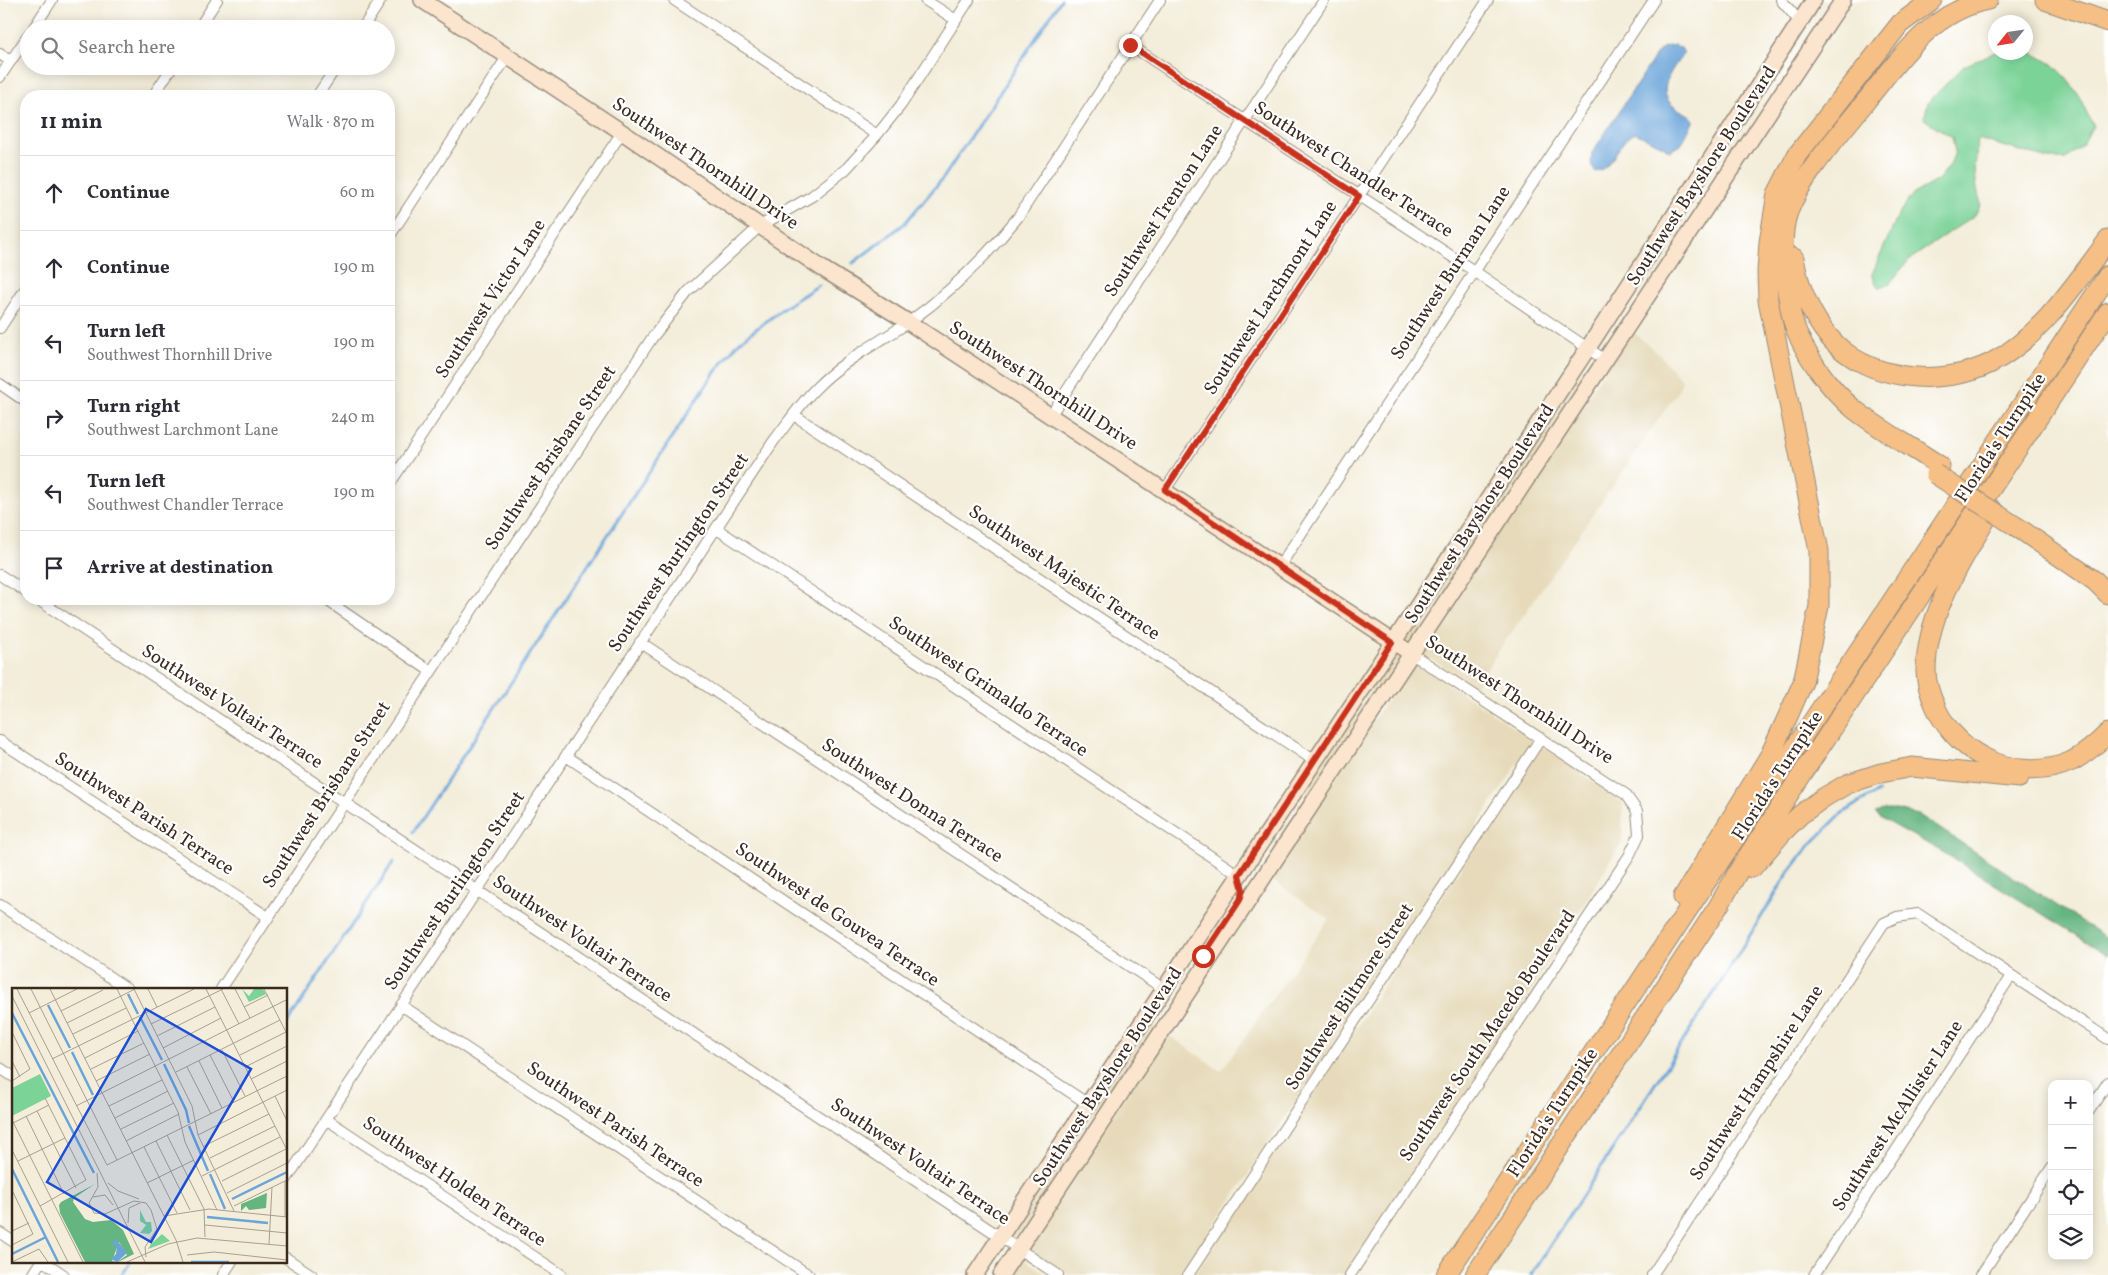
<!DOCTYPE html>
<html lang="en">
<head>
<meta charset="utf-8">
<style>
	body { margin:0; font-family:Vollkorn,serif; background:#f7f7f7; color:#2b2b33 }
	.controls { position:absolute; right:15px; bottom:15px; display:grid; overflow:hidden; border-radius:10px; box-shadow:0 2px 12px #0003 }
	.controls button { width:45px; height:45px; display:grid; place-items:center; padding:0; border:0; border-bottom:1px solid #e1e1e2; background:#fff; color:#2b2b33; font:25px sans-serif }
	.compass { position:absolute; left:1988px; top:15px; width:45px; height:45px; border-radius:50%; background:#fff; box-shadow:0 2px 12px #0003; rotate:240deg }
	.stop { position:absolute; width:15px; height:15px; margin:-11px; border:4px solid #c8321e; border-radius:50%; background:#fff }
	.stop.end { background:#c8321e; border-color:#fff; box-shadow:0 1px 5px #0008 }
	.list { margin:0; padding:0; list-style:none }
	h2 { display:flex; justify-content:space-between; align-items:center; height:65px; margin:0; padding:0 20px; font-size:21px }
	h2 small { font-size:16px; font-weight:400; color:#7c7c81 }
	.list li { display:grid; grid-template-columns:32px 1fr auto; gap:15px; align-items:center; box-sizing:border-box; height:75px; padding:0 20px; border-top:1px solid #e1e1e2 }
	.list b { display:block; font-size:19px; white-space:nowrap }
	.list p { margin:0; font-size:16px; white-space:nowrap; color:#7c7c81 }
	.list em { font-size:16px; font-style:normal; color:#7c7c81 }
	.icon { flex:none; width:28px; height:28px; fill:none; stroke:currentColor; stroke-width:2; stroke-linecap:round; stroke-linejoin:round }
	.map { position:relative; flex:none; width:2108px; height:1275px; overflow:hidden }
	.search { position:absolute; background:#fff; box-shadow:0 2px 12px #0003; left:20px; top:20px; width:375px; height:55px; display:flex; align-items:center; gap:12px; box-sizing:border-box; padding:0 18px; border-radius:28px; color:#7c7c81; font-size:19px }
	.panel { position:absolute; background:#fff; box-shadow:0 2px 12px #0003; left:20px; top:90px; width:375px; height:515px; border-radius:20px }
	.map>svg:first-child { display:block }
	.built { fill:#e6daba }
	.green { fill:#7cd398; stroke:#5c7e5b }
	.forest { fill:#65b580; stroke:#50704f }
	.water { fill:#6aa4d9; stroke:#52677c }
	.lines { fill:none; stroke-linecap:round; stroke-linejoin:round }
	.stream { stroke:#6aa4d9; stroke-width:3 }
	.street-casing { stroke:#978c7c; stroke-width:12 }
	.secondary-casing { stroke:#978c7c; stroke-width:18 }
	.highway-casing { stroke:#978c7c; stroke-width:21 }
	.street { stroke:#fff; stroke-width:10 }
	.secondary { stroke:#fbe5cf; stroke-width:15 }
	.highway { stroke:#f5bf86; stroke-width:19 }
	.highway-bridge-casing { stroke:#978c7c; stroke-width:21; stroke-linecap:butt }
	.highway-bridge { stroke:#f5bf86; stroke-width:19 }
	.route { stroke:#c8321e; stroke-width:6 }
	.labels { text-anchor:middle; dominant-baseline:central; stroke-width:4.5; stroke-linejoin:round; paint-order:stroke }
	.street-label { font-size:19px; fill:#3b2a1e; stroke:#fff }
	.inset-river { fill:none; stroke:#6aa4d9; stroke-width:2.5 }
	.inset-road { fill:none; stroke:#a99f8e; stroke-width:1 }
	.view { fill:#1d4ed8; fill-opacity:0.15; stroke:#1d4ed8; stroke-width:2.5 }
	.inset-edge { fill:none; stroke:#3b2a1e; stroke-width:2.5 }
</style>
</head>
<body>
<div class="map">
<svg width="2108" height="1275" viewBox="0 0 2108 1275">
	<rect width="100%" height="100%" fill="#fff"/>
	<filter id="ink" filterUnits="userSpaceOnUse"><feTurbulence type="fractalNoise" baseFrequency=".02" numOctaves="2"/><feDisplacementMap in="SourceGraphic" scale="10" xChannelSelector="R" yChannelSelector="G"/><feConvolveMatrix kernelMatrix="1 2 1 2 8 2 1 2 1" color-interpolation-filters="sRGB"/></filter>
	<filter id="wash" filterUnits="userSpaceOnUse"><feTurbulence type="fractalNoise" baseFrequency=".0096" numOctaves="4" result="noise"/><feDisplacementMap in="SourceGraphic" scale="20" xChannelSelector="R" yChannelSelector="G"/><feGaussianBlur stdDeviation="1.12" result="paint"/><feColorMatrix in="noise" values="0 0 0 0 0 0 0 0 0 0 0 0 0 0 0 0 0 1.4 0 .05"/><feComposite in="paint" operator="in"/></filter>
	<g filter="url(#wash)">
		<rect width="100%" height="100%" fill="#f3edd9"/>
		<path class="built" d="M 1631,330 L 1659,354 L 1682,381 L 1676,394 L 1474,687 L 1420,652 Z
			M 1590,356 L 1598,362 L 1411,646 L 1403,641 Z
			M 1397,651 L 1405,656 L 1274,850 L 1274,844 L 1306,795 L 1307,788 Z
			M 1413,661 L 1533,740 L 1182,1275 L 1068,1275 L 1026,1247 L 1167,1034 L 1221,1071 L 1329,919 L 1269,878 Z
			M 1542,745 L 1623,803 L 1622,842 L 1469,1091 L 1345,1275 L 1194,1275 Z
			M 1149,1021 L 1158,1028 L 1017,1241 L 1009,1236 Z
			M 1019,1256 L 1048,1275 L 1007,1275 Z"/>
		<path class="green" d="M 2026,49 L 2052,64 L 2066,78 L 2078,94 L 2093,126 L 2083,144 L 2066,159 L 2048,159 L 1978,139 C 1975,163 1973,180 1981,204 L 1975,215 L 1909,260 L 1890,283 L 1878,288 L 1872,274 L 1899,213 L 1913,194 L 1938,180 L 1950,165 L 1955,152 L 1952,137 L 1924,119 L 1928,102 L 1964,66 L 1995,52 L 2026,52 Z"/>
		<path class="forest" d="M 1884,810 L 1896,810 L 1919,815 L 2108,939 L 2108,955 L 1946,854 L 1883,819 L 1875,813 Z"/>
		<path class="water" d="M 1675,45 L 1681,48 L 1684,53 C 1674,67 1655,89 1672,105 C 1679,111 1688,112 1694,120 L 1681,145 L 1669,151 L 1663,146 L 1635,133 C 1617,140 1614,169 1595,172 L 1591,164 L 1592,153 L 1658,52 L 1664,47 Z"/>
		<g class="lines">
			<path class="stream" d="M 853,263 L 904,224 L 944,177 L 1061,0
				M 413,832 L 713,375 L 739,342 L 785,307 L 819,285
				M 286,1025 L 394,861
				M 122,1275 L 131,1261
				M 1531,1275 L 1723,979 L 1787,875 L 1810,845 L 1841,814 L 1878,792"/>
		</g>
	</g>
	<g filter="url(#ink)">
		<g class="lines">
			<g class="street-casing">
				<path id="street" d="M 674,0 L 877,135
					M 925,0 L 956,20
					M 1781,0 L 1800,22
					M 33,29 L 52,0
					M 198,29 L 217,0
					M 362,29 L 381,0
					M 1130,45 L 1474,271 L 1605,360
					M 0,54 L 10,61
					M 0,77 L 29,34
					M 153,96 L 173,66
					M 317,96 L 337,66
					M 389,237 L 507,57
					M 0,328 L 26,288
					M 0,384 L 26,402
					M 794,415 L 1315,761
					M 1050,416 L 1324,0
					M 389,485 L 622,132
					M 1165,490 L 1488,0
					M 717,529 L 1239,875
					M 1279,567 L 1654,0
					M 0,575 L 26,592
					M 37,599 L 1058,1275
					M 325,599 L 430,671
					M 640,642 L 1164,989
					M 0,741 L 268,917
					M 566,756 L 1088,1104
					M 0,905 L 128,989
					M 221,989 L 652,338 L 688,292 L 760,226 L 812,196 L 846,169 L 877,135 L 901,105 L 969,0
					M 401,1005 L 809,1275
					M 0,1068 L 14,1077
					M 2089,1111 L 2108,1082
					M 326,1119 L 562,1275
					M 286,1180 L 773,442 C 787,424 800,404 816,388 C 842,361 878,343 909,322 C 951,292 986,257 1018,217 L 1160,0
					M 0,1233 L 14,1242
					M 286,1258 L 312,1275
					M 43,1261 L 64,1275
					M 32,1275 L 41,1261
					M 223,1275 L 232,1261
					M 1188,1275 L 1541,738
					M 1350,1275 L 1629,856 L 1639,835 L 1637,811 L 1625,794 L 1412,654
					M 1652,1275 L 1884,923 L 1897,917 L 1918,914 L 2108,1039
					M 1814,1275 L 2011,976
					M 1981,1275 L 2052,1167"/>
			</g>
			<g class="secondary-casing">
				<path id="secondary" d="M 422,0 L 622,132 L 823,269 L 908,322 L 1412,654
					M 975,1275 L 1588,348 L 1814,0
					M 1001,1275 L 1843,0"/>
			</g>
			<g class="highway-casing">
				<path id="highway" d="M 2045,0 L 2108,22
					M 1794,258 C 1799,287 1810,314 1829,337 C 1866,381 1941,388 1991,363 C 2041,337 2075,284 2108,240
					M 1940,466 C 1912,447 1881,430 1855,410 C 1830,390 1802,352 1793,321 C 1789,307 1787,291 1785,276 C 1783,257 1781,231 1788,212 C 1803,174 1840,134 1866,101 C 1899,60 1932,11 1988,0
					M 1992,509 C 1964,558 1926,612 1926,671 C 1926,684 1931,697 1936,708 C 1959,757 2020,785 2072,761 C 2086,754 2098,743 2108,733
					M 2017,527 L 2095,581 L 2108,594
					M 1752,868 L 1782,833 L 1800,815 L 1823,798 L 1847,784 L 1881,773 L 1912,767 L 2019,778
					M 1683,897 L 1770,755 L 1788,716 L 1803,682 L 1819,606 L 1819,551 L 1768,300 L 1767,272 L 1769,242 L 1777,194 L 1797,155 L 1900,24 L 1932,0
					M 1446,1275 L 2108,275
					M 1475,1275 L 1718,907 L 1742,865 L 2108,312"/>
			</g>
			<use href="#street" class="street"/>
			<use href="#secondary" class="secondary"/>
			<use href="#highway" class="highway"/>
			<g class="highway-bridge-casing">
				<path id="highway-bridge" d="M 1935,474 L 2017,527"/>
			</g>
			<use href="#highway-bridge" class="highway-bridge"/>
		</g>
	</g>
	<g class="lines" filter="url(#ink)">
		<path class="route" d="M 1130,45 L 1359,196 L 1165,490 L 1392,642 L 1239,875 L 1243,890 L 1240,900 L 1203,956"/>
	</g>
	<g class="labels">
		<g class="street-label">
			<text transform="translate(705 164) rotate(34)">Southwest Thornhill Drive</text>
			<text transform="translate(1353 170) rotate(33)">Southwest Chandler Terrace</text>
			<text transform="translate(1702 176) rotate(-57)">Southwest Bayshore Boulevard</text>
			<text transform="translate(1164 211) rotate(-57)">Southwest Trenton Lane</text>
			<text transform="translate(1451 273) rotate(-57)">Southwest Burman Lane</text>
			<text transform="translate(1271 298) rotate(-57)">Southwest Larchmont Lane</text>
			<text transform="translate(491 299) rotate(-57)">Southwest Victor Lane</text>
			<text transform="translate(1043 386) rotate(33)">Southwest Thornhill Drive</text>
			<text transform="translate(2001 438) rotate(-57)">Florida's Turnpike</text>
			<text transform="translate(551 458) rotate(-56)">Southwest Brisbane Street</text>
			<text transform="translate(1480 514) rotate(-57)">Southwest Bayshore Boulevard</text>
			<text transform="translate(679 553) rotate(-56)">Southwest Burlington Street</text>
			<text transform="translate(1064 573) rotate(34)">Southwest Majestic Terrace</text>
			<text transform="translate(988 687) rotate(34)">Southwest Grimaldo Terrace</text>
			<text transform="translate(1519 700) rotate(33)">Southwest Thornhill Drive</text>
			<text transform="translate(232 707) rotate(33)">Southwest Voltair Terrace</text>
			<text transform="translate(1778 776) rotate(-57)">Florida's Turnpike</text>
			<text transform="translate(327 795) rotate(-57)">Southwest Brisbane Street</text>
			<text transform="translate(912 801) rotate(33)">Southwest Donna Terrace</text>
			<text transform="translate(144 814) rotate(33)">Southwest Parish Terrace</text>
			<text transform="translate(455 891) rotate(-56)">Southwest Burlington Street</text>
			<text transform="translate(837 915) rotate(34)">Southwest de Gouvea Terrace</text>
			<text transform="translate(582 939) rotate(34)">Southwest Voltair Terrace</text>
			<text transform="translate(1350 997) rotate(-57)">Southwest Biltmore Street</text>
			<text transform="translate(1488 1036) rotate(-56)">Southwest South Macedo Boulevard</text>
			<text transform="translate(1108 1077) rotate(-57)">Southwest Bayshore Boulevard</text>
			<text transform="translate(1757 1083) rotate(-57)">Southwest Hampshire Lane</text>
			<text transform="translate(1553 1113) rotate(-57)">Florida's Turnpike</text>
			<text transform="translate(1898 1116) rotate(-57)">Southwest McAllister Lane</text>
			<text transform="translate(615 1125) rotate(34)">Southwest Parish Terrace</text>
			<text transform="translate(920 1162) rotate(34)">Southwest Voltair Terrace</text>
			<text transform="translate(454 1182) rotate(34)">Southwest Holden Terrace</text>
		</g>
	</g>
	<g transform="translate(12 988)">
		<rect width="275" height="275" fill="#f3edd9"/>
		<path d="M 230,1 L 237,8 L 242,1 L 251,1 L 254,6 L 237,14 ZM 28,86 L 39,108 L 0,128 L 0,100 ZM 128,222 L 134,234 L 139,234 L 140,243 L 137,246 L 128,245 L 134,237 L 128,233 ZM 150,246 L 158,253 L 136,261 L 139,256 Z" fill="#7cd398"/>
		<path d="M 83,196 L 62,210 L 61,214 L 73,231 L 81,234 L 99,232 L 111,242 L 122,266 L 106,274 L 73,274 L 48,225 L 47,217 L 49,214 ZM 107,254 L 115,267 L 105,274 L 100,273 ZM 255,205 L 254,220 L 237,222 L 234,218 L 229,223 L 229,216 Z" fill="#65b580" fill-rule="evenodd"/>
		<path d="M 104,251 L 115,265 L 105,274 L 99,271 L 104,266 L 105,257 L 99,257 Z" fill="#6aa4d9"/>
		<path class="inset-river" d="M 116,6 L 126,26M 36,17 L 58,60M 0,25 L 82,185M 128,29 L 150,72M 60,64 L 81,107M 152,76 L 174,122 L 177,135M 177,138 L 196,183M 0,181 L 46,274M 198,186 L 213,221M 220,211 L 275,184M 195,229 L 256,235M 0,266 L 34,249M 179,274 L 217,274"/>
		<path class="inset-road" d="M 5,1 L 95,177 L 275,88M 19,1 L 105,172M 38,1 L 164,252 L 171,274M 105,1 L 166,124 L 173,154 L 205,222M 122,1 L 180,118 L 186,147 L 222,223M 136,1 L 145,19M 194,1 L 275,162M 209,1 L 227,36M 223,1 L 238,30M 252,1 L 275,46M 0,8 L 133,274M 232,19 L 256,7M 49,23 L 91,2M 17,25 L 65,1M 55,35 L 123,1M 139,36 L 211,1M 0,44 L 18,81 L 0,93M 61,46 L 114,20M 145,48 L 203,19M 151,60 L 209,30M 210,62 L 233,108M 198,67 L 222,114M 228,67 L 274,44M 73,70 L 126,43M 40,71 L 182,1M 0,73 L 8,89M 187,73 L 210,120M 175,79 L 199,126M 233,79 L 275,58M 79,81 L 132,55M 164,84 L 268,32M 239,91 L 275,73M 84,93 L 138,66M 263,108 L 275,133M 64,118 L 274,12M 97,118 L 150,92M 25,123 L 64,200M 14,128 L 52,206M 103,130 L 156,103M 0,132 L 71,274M 1,135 L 37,117M 109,141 L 162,115M 155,147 L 192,221 L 193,249M 186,147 L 275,102M 114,153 L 167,126M 144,153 L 178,222M 192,158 L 257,126M 132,159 L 165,225M 0,162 L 56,274M 198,170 L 263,138M 6,173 L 53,150M 85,185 L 86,199 L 77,215 L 82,225 L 93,226 L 122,213 L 134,215 L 139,222 L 145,241 L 133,259 L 134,269M 190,188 L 268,149M 210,193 L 274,161M 96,195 L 106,203 L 127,211M 135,195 L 182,172M 0,202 L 21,246 L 0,257M 215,205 L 275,175M 81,209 L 93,207 L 101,217M 28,218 L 74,192 L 33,110M 222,218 L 275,192M 152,228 L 197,221 L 275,229M 273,229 L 273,193M 116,235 L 117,220 L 128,215M 193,237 L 275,245M 0,243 L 17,235M 257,256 L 260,199M 175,267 L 202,264 L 275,272M 0,274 L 27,261 L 36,274M 115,274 L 156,256 L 185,250 L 275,258"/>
		<path class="view" d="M 134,21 L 239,81 L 139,254 L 35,194 Z"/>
		<rect width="275" height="275" class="inset-edge"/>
	</g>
</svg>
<div class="controls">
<button>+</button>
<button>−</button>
<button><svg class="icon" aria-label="locate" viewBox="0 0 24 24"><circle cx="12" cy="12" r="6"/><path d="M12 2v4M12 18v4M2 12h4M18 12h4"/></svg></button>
<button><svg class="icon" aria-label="layers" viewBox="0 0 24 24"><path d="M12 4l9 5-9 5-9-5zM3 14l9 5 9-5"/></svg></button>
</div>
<svg class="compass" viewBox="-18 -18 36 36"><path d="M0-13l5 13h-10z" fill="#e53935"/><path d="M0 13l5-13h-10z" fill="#7c7c81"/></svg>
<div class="stop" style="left:1203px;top:956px"></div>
<div class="stop end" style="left:1130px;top:45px"></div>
<div class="search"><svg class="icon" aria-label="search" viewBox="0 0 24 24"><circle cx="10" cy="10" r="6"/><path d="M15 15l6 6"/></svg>Search here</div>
<section class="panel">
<h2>11 min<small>Walk · 870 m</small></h2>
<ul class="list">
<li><svg class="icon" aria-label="ahead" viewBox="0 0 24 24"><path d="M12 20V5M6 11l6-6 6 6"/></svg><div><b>Continue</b></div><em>60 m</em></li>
<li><svg class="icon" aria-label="ahead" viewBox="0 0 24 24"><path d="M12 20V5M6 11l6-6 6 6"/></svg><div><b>Continue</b></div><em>190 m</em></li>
<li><svg class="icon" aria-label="left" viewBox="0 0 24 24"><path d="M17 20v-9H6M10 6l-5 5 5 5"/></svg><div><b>Turn left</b><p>Southwest Thornhill Drive</p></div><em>190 m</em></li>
<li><svg class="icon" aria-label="right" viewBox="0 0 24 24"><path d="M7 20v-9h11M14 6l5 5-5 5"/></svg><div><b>Turn right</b><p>Southwest Larchmont Lane</p></div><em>240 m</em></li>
<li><svg class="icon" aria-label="left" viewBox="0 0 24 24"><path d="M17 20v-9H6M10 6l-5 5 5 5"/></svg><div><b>Turn left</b><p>Southwest Chandler Terrace</p></div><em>190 m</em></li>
<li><svg class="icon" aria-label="arrive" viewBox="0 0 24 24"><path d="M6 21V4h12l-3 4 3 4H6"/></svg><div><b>Arrive at destination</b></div></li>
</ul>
</section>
</div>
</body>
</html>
